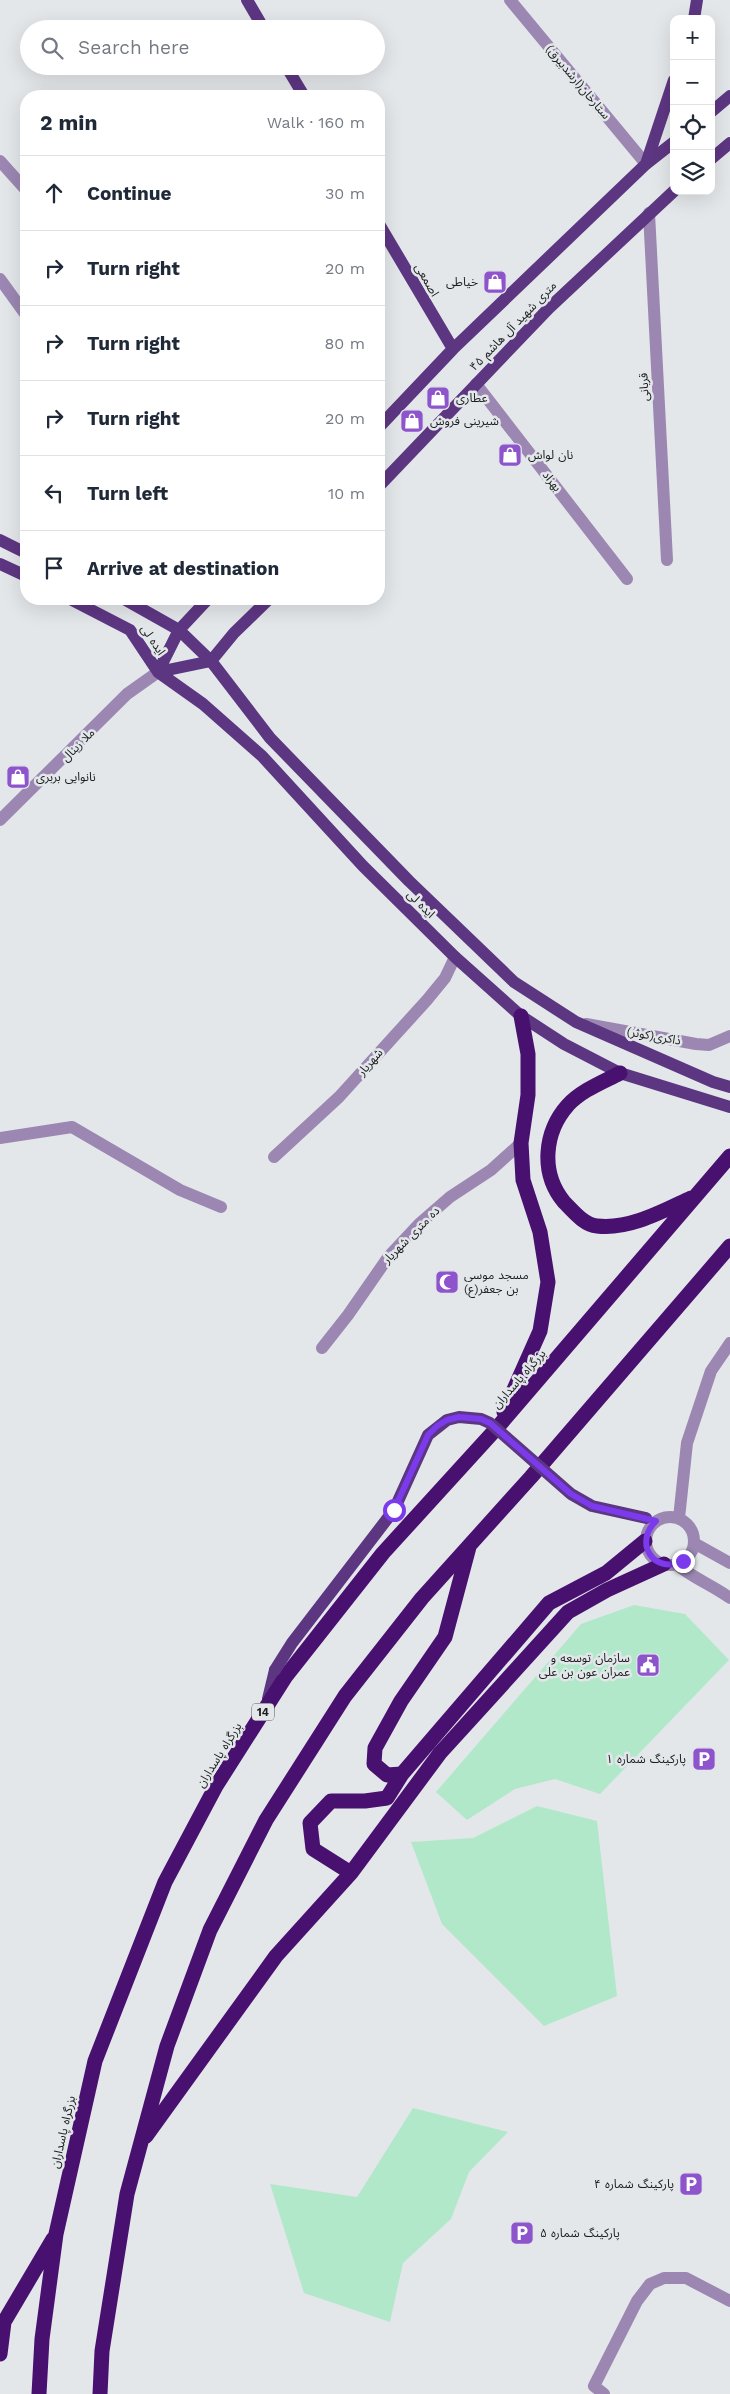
<!DOCTYPE html>
<html lang="en">
<head>
<meta charset="utf-8">
<style>
	body { margin:0; font-family:"Work Sans","Noto Sans Arabic",sans-serif; background:#f6f6f7; color:#1f2937 }
	.controls { position:absolute; right:15px; top:15px; display:grid; overflow:hidden; border-radius:10px; box-shadow:0 5px 20px #0002 }
	.controls button { width:45px; height:45px; display:grid; place-items:center; padding:0; border:0; border-bottom:1px solid #e0e1e3; background:#fff; color:#1f2937; font:25px sans-serif }
	.stop { position:absolute; width:15px; height:15px; margin:-11px; border:4px solid #7c3aed; border-radius:50%; background:#fff }
	.stop.end { background:#7c3aed; border-color:#fff; box-shadow:0 1px 5px #0008 }
	.list { margin:0; padding:0; list-style:none }
	h2 { display:flex; justify-content:space-between; align-items:center; height:65px; margin:0; padding:0 20px; font-size:21px }
	h2 small { font-size:16px; font-weight:400; color:#747a83 }
	.list li { display:grid; grid-template-columns:32px 1fr auto; gap:15px; align-items:center; box-sizing:border-box; height:75px; padding:0 20px; border-top:1px solid #e0e1e3 }
	.list b { display:block; font-size:19px; white-space:nowrap }
	.list em { font-size:16px; font-style:normal; color:#747a83 }
	.icon { flex:none; width:28px; height:28px; fill:none; stroke:currentColor; stroke-width:2; stroke-linecap:round; stroke-linejoin:round }
	.map { position:relative; flex:none; width:730px; height:2394px; overflow:hidden }
	.search { position:absolute; background:#fff; box-shadow:0 5px 20px #0002; left:20px; top:20px; width:365px; height:55px; display:flex; align-items:center; gap:12px; box-sizing:border-box; padding:0 18px; border-radius:28px; color:#747a83; font-size:19px }
	.panel { position:absolute; background:#fff; box-shadow:0 5px 20px #0002; left:20px; top:90px; width:365px; height:515px; border-radius:20px }
	.map>svg:first-child { display:block }
	.green { fill:#b2e8ca }
	.lines { fill:none; stroke-linecap:round; stroke-linejoin:round }
	.minor { stroke:#9b87b2; stroke-width:12 }
	.major { stroke:#5d3682; stroke-width:12 }
	.highway { stroke:#481170; stroke-width:15 }
	.major-bridge { stroke:#5d3682; stroke-width:12 }
	.route { stroke:#7c3aed; stroke-width:6 }
	.labels { text-anchor:middle; dominant-baseline:central; stroke-width:5; stroke-linejoin:round; paint-order:stroke }
	.shield { fill:#e3e7ea; stroke:#56595a; stroke-width:1 }
	.shield-label { font-size:11px; font-weight:bold; fill:#1a1c1d }
	.street-label { font-size:12px; fill:#1a1c1d; stroke:#e3e7ea }
	.poi-label { font-size:12px; fill:#1a1c1d; stroke:#e3e7ea; text-anchor:start }
</style>
</head>
<body>
<div class="map">
<svg width="730" height="2394" viewBox="0 0 730 2394">
	<rect width="100%" height="100%" fill="#e3e7ea"/>
	<path class="green" d="M 634,1605 L 685,1614 L 729,1660 L 600,1794 L 555,1779 L 515,1789 L 467,1820 L 436,1792 L 581,1624 Z
		M 537,1806 L 597,1821 L 617,1996 L 544,2026 L 442,1924 L 411,1842 L 473,1838 Z
		M 413,2108 L 508,2132 L 469,2172 L 451,2219 L 403,2263 L 390,2322 L 304,2293 L 270,2184 L 357,2197 Z"/>
	<g class="lines">
		<path class="minor" d="M 510,0 L 646,164
			M 0,161 L 26,190
			M 649,213 L 667,560
			M 0,279 L 26,315
			M 476,384 L 627,579
			M 0,820 L 127,694 L 158,672
			M 586,1024 L 696,1044 L 709,1045 L 730,1036
			M 0,1138 L 72,1127 L 180,1190 L 221,1207
			M 274,1157 L 339,1097 L 427,1000 L 445,978 L 455,957
			M 322,1348 L 348,1315 L 389,1256 L 419,1224 L 450,1197 L 491,1170 L 521,1143
			M646 1541a24 24 0 1 1 48 0a24 24 0 1 1-48 0Z
			M 679,1518 L 687,1443 L 711,1371 L 730,1343
			M 694,1543 L 730,1563
			M 676,1564 C 693,1578 712,1585 730,1598
			M 604,2394 L 594,2386 L 637,2301 L 650,2284 L 664,2278 L 686,2278 L 730,2301"/>
		<path class="major" d="M 247,0 L 264,29
			M 694,19 L 697,0
			M 286,66 L 304,96
			M 711,112 L 730,96
			M 711,159 L 730,143
			M 646,164 L 674,80
			M 379,224 L 453,349
			M 379,427 L 453,349 L 646,164 L 674,142
			M 379,486 L 549,308 L 674,191
			M 0,540 L 26,553
			M 0,564 L 26,576
			M 70,599 L 130,630 L 158,672 L 203,704 L 262,756 L 363,866 L 455,957 L 521,1016 L 564,1044 L 620,1073 L 730,1107
			M 124,599 L 179,630 L 211,661 L 270,738 L 409,881 L 514,982 L 576,1022 L 713,1082 L 730,1087
			M 211,661 L 234,633 L 269,599
			M 158,672 L 179,630 L 208,599
			M 158,672 L 211,661
			M 268,1699 L 275,1670"/>
		<path class="highway" d="M 620,1073 C 603,1082 582,1090 568,1105 C 544,1132 540,1173 564,1202 C 573,1211 584,1225 597,1226 C 629,1230 663,1211 691,1198
			M 504,1412 L 540,1331 L 548,1282 L 540,1232 L 523,1180 L 521,1143 L 528,1095 L 528,1054 L 521,1016
			M 469,1547 L 445,1637 L 401,1701 L 375,1748 L 374,1764 L 387,1775 L 402,1774 L 549,1603 L 606,1573 L 645,1541
			M 351,1873 L 313,1849 L 310,1823 L 331,1801 L 365,1801 L 387,1798 L 402,1774
			M 146,2136 L 276,1956 L 351,1873 L 440,1753 L 461,1730 L 568,1612 L 607,1590 L 664,1564
			M 0,2354 L 4,2322 L 53,2239
			M 39,2394 L 42,2339 L 56,2234 L 95,2061 L 165,1882 L 216,1786 L 286,1676 L 383,1553 L 496,1429 L 730,1156
			M 100,2394 L 102,2351 L 127,2194 L 167,2046 L 210,1930 L 266,1820 L 345,1696 L 422,1598 L 531,1477 L 730,1246"/>
		<path class="major-bridge" d="M 275,1670 L 292,1643 L 394,1510 L 428,1435 L 447,1420 L 459,1417 L 481,1419 L 490,1423 L 571,1494 L 592,1506 L 646,1518"/>
	</g>
	<g class="lines">
		<path class="route" d="M 394,1510 L 428,1435 L 437,1426 L 447,1420 L 459,1417 L 481,1419 L 490,1423 L 571,1494 L 592,1506 L 656,1521 C 633,1543 654,1575 683,1561"/>
	</g>
	<defs>
		<g id="shop-square" transform="scale(1.25)"><rect x="-9" y="-9" width="18" height="18" rx="4" fill="#8e54cb" stroke="#e3e7ea"/><path d="M-5-2.5h2.3a2.7 3.5 0 0 1 5.4 0H5L5.5 6h-11ZM-1.5-2.5h3a1.5 2.3 0 0 0-3 0Z" fill="#fff"/></g>
		<g id="mosque-square" transform="scale(1.25)"><rect x="-9" y="-9" width="18" height="18" rx="4" fill="#8e54cb" stroke="#e3e7ea"/><path d="M3.5-4.9A6 6 0 1 0 3.5 4.9A5 5 0 1 1 3.5-4.9Z" fill="#fff"/></g>
		<g id="civic-square" transform="scale(1.25)"><rect x="-9" y="-9" width="18" height="18" rx="4" fill="#8e54cb" stroke="#e3e7ea"/><path d="M-.6-6.5H3V-4.5H.6V-3L4-1V1h2V6H-6V1h2V-1L-.6-3ZM-1.2 2.5V6h2.4V2.5Z" fill="#fff"/></g>
		<g id="parking-square" transform="scale(1.25)"><rect x="-9" y="-9" width="18" height="18" rx="4" fill="#8e54cb" stroke="#e3e7ea"/><path d="M-3.5-5.5H1a3.5 3.5 0 0 1 0 7H-1V5.5H-3.5ZM-1-3.4V-.6H.8a1.4 1.4 0 0 0 0-2.8Z" fill="#fff"/></g>
	</defs>
	<g fill-rule="evenodd">
		<use href="#shop-square" x="495" y="282"/>
		<use href="#shop-square" x="438" y="398"/>
		<use href="#shop-square" x="412" y="421"/>
		<use href="#shop-square" x="510" y="455"/>
		<use href="#shop-square" x="18" y="777"/>
		<use href="#mosque-square" x="447" y="1282"/>
		<use href="#civic-square" x="648" y="1665"/>
		<use href="#parking-square" x="704" y="1759"/>
		<use href="#parking-square" x="691" y="2184"/>
		<use href="#parking-square" x="522" y="2233"/>
	</g>
	<g class="labels">
		<rect class="shield" x="252" y="1703.5" width="22" height="17" rx="4"/>
		<g class="shield-label">
			<text x="263" y="1712">14</text>
		</g>
		<g class="street-label">
			<text transform="translate(578 82) rotate(50)">ستارخان(ارشدبیرق)</text>
			<text transform="translate(427 280) rotate(60)">اصمعی</text>
			<text transform="translate(513 326) rotate(-46)">۴۵ متری شهید آل هاشم</text>
			<text transform="translate(644 387) rotate(-93)">قربانی</text>
			<text transform="translate(552 481) rotate(52)">بهزاد</text>
			<text transform="translate(153 640) rotate(56)">ایده لى</text>
			<text transform="translate(78 745) rotate(-45)">ملا زینال</text>
			<text transform="translate(421 904) rotate(45)">ایده لی</text>
			<text transform="translate(654 1036) rotate(10)">ذاکری(کوثر)</text>
			<text transform="translate(370 1062) rotate(-49)">شهریار</text>
			<text transform="translate(411 1235) rotate(-45)">ده متری شهریار</text>
			<text transform="translate(519 1379) rotate(-49)">بزرگراه پاسداران</text>
			<text transform="translate(219 1755) rotate(-58)">بزرگراه پاسداران</text>
			<text transform="translate(63 2132) rotate(-77)">بزرگراه پاسداران</text>
		</g>
		<g class="poi-label">
			<text x="478" y="282" text-anchor="end">خیاطی</text>
			<text x="456" y="398">عطاری</text>
			<text x="430" y="421">شیرینی فروش</text>
			<text x="528" y="455">نان لواش</text>
			<text x="36" y="777">نانوایی بربری</text>
			<text x="464" y="1275">مسجد موسی<tspan x="464" dy="14">بن جعفر(ع)</tspan></text>
			<text x="630" y="1658" text-anchor="end">سازمان توسعه و<tspan x="630" dy="14">عمران عون بن علی</tspan></text>
			<text x="686" y="1759" text-anchor="end">پارکینگ شماره ۱</text>
			<text x="674" y="2184" text-anchor="end">پارکینگ شماره ۴</text>
			<text x="540" y="2233">پارکینگ شماره ۵</text>
		</g>
	</g>
</svg>
<div class="controls">
<button>+</button>
<button>−</button>
<button><svg class="icon" aria-label="locate" viewBox="0 0 24 24"><circle cx="12" cy="12" r="6"/><path d="M12 2v4M12 18v4M2 12h4M18 12h4"/></svg></button>
<button><svg class="icon" aria-label="layers" viewBox="0 0 24 24"><path d="M12 4l9 5-9 5-9-5zM3 14l9 5 9-5"/></svg></button>
</div>
<div class="stop" style="left:394px;top:1510px"></div>
<div class="stop end" style="left:683px;top:1561px"></div>
<div class="search"><svg class="icon" aria-label="search" viewBox="0 0 24 24"><circle cx="10" cy="10" r="6"/><path d="M15 15l6 6"/></svg>Search here</div>
<section class="panel">
<h2>2 min<small>Walk · 160 m</small></h2>
<ul class="list">
<li><svg class="icon" aria-label="ahead" viewBox="0 0 24 24"><path d="M12 20V5M6 11l6-6 6 6"/></svg><div><b>Continue</b></div><em>30 m</em></li>
<li><svg class="icon" aria-label="right" viewBox="0 0 24 24"><path d="M7 20v-9h11M14 6l5 5-5 5"/></svg><div><b>Turn right</b></div><em>20 m</em></li>
<li><svg class="icon" aria-label="right" viewBox="0 0 24 24"><path d="M7 20v-9h11M14 6l5 5-5 5"/></svg><div><b>Turn right</b></div><em>80 m</em></li>
<li><svg class="icon" aria-label="right" viewBox="0 0 24 24"><path d="M7 20v-9h11M14 6l5 5-5 5"/></svg><div><b>Turn right</b></div><em>20 m</em></li>
<li><svg class="icon" aria-label="left" viewBox="0 0 24 24"><path d="M17 20v-9H6M10 6l-5 5 5 5"/></svg><div><b>Turn left</b></div><em>10 m</em></li>
<li><svg class="icon" aria-label="arrive" viewBox="0 0 24 24"><path d="M6 21V4h12l-3 4 3 4H6"/></svg><div><b>Arrive at destination</b></div></li>
</ul>
</section>
</div>
</body>
</html>
